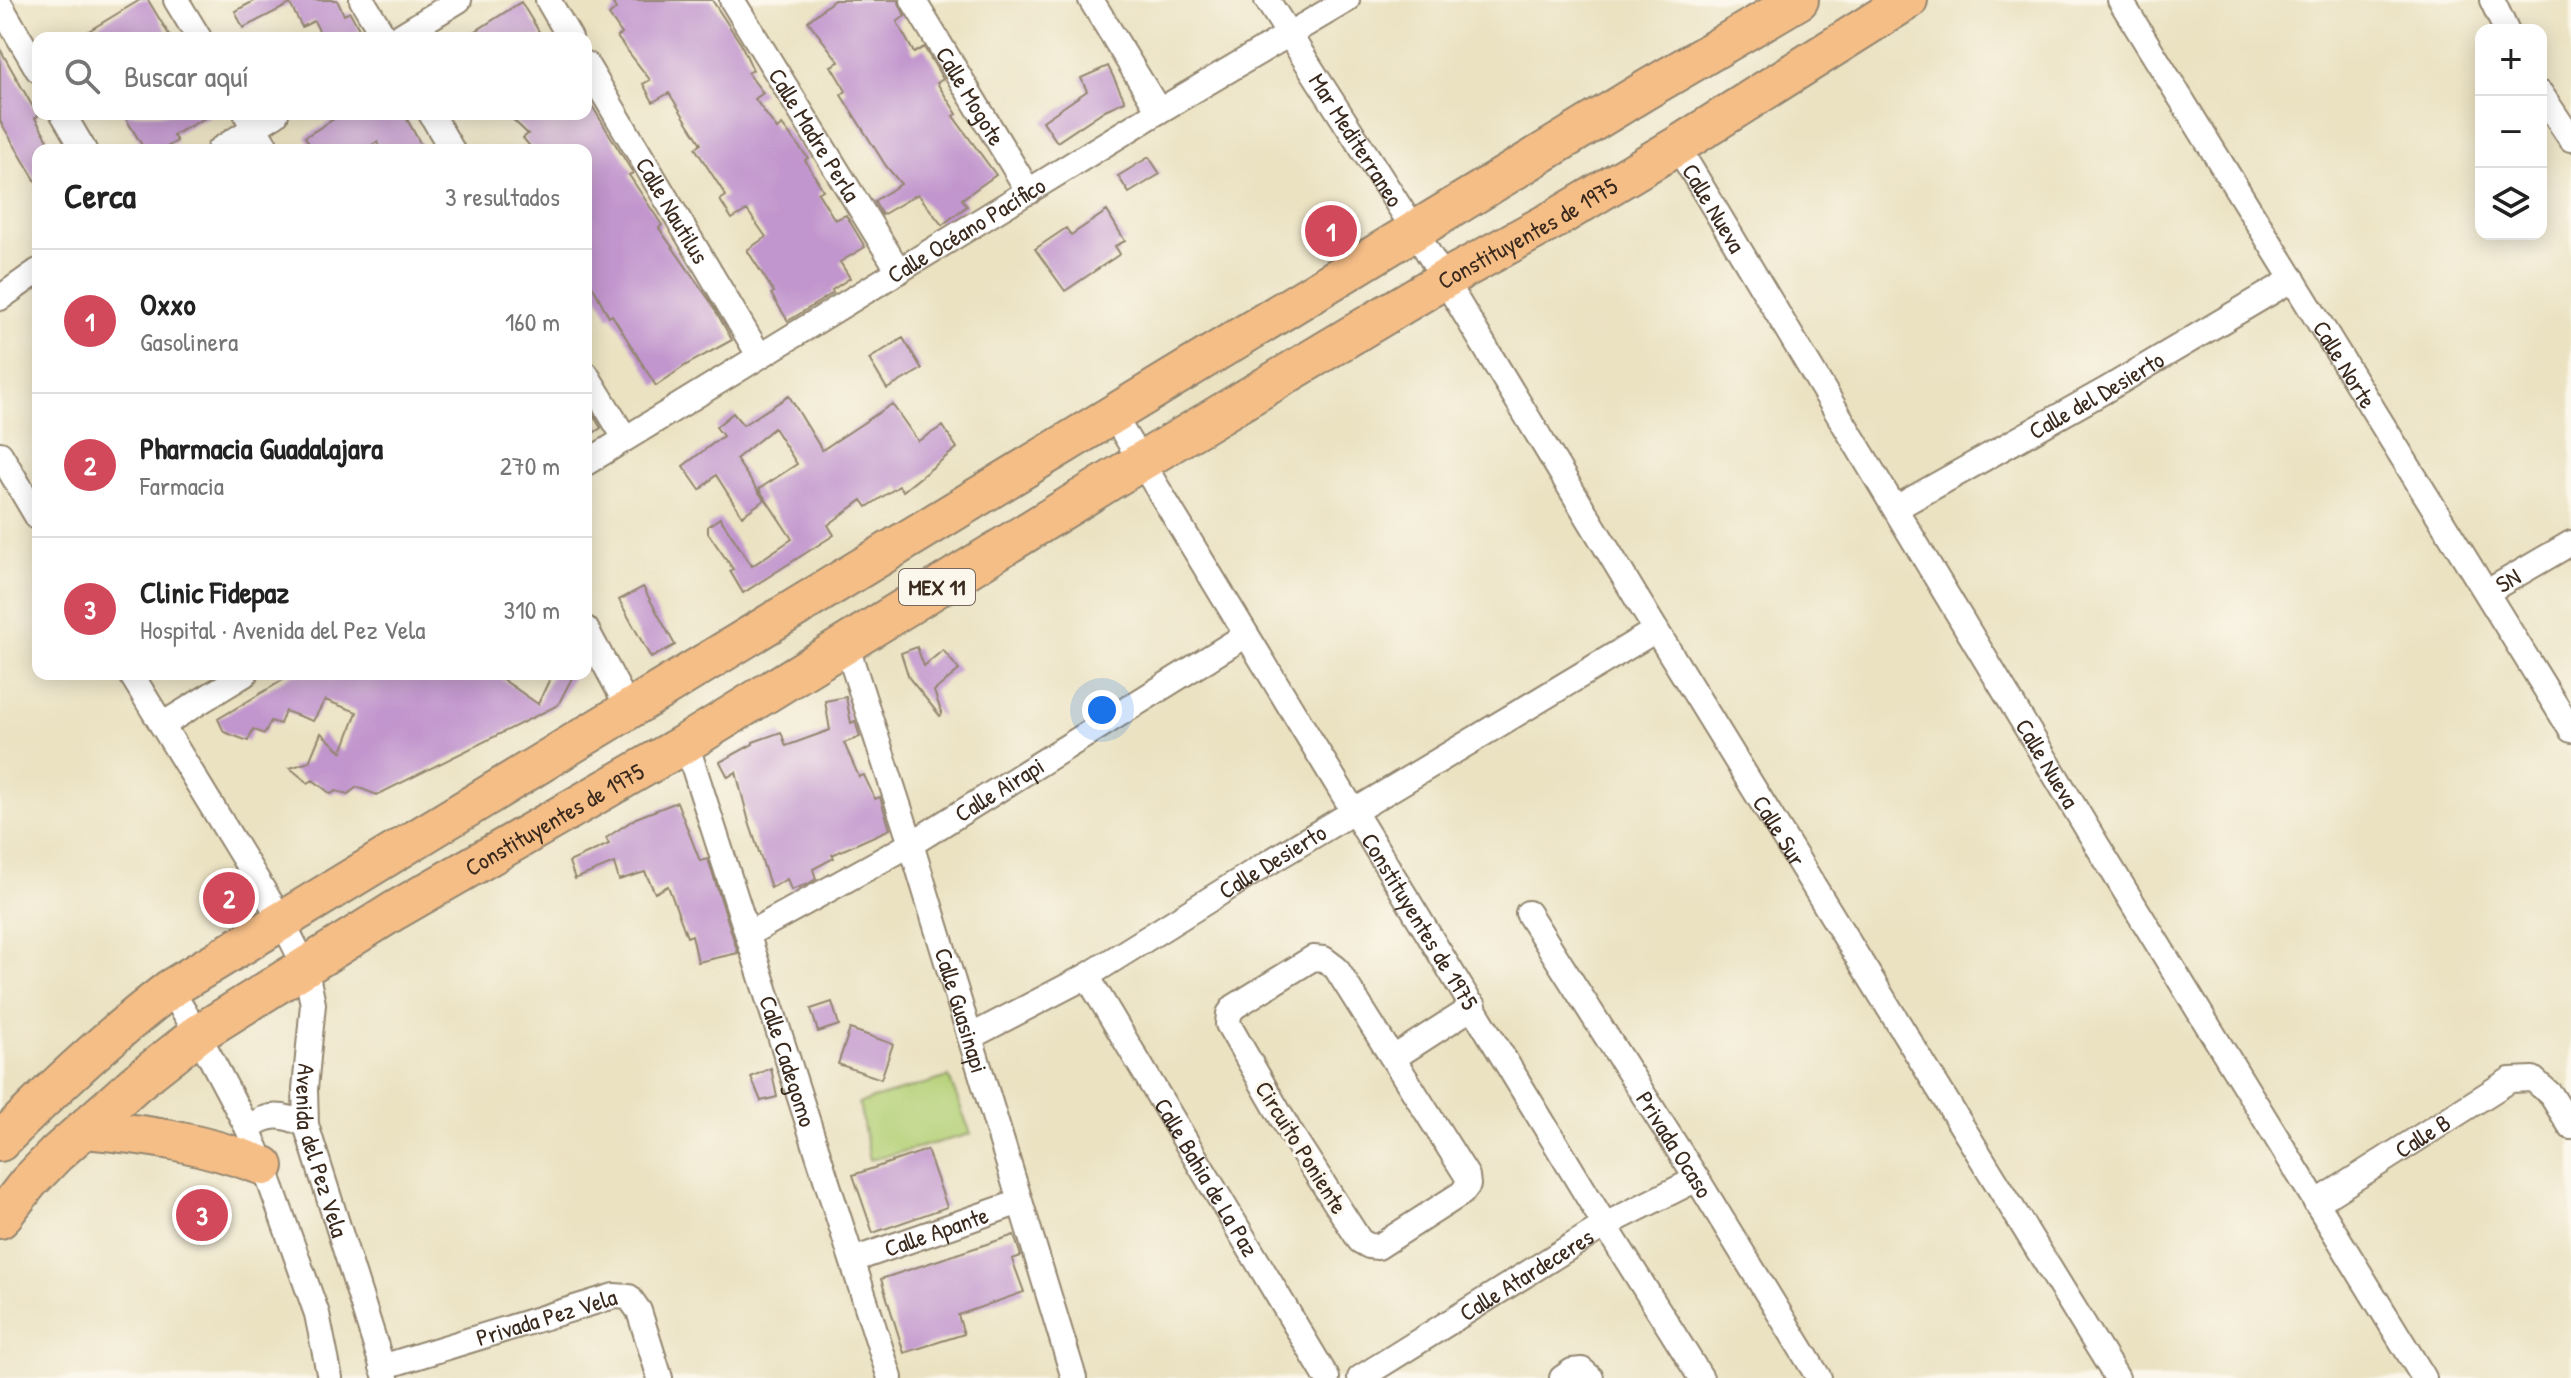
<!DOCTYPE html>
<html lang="es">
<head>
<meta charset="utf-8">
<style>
	body { margin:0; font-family:"Patrick Hand",sans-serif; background:#f2f2f2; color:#222 }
	.controls { position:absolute; right:24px; top:24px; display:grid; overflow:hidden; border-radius:16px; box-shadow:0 4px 20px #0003 }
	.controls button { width:72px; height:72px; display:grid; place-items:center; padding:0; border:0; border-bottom:2px solid #e0e0e0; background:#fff; color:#222; font:40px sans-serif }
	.you { position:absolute; left:1102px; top:710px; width:28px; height:28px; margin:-20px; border:6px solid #fff; border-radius:50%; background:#1a73e8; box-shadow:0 0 0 12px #1a73e833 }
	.badge { display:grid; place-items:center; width:52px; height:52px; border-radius:50%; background:#d1495b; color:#fff; font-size:26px; font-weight:700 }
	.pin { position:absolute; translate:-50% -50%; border:4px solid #fff; box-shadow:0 2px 8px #0006 }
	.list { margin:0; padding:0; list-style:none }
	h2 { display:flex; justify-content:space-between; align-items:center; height:104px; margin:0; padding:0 32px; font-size:34px }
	h2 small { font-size:26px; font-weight:400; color:#767676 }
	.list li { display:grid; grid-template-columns:52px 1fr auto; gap:24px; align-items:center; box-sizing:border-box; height:144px; padding:0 32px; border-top:2px solid #e0e0e0 }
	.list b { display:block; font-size:30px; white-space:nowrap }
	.list p { margin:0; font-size:26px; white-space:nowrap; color:#767676 }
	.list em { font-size:26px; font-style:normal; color:#767676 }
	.icon { flex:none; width:44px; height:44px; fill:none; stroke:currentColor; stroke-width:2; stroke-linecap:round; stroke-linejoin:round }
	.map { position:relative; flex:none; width:2571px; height:1378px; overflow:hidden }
	.search { position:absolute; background:#fff; box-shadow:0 4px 20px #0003; left:32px; top:32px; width:560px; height:88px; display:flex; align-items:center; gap:20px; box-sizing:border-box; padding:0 28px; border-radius:16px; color:#767676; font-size:30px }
	.panel { position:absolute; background:#fff; box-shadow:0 4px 20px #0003; left:32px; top:144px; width:560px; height:536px; border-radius:16px }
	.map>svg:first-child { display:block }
	.green { fill:#b4d076; stroke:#787d4a; stroke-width:2 }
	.building { fill:#c195cd }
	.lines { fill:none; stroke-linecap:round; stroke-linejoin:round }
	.street-casing { stroke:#938670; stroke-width:28 }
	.primary-casing { stroke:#938670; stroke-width:42 }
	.street { stroke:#fff; stroke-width:24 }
	.primary { stroke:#f6be87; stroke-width:38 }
	.labels { text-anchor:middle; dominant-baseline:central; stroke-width:6; stroke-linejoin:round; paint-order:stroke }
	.shield { fill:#fbf7ec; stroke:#75685c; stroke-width:2 }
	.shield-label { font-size:22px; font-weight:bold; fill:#3b2a1e }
	.street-label { font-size:24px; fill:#3b2a1e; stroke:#fbf7ec }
</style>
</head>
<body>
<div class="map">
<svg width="2571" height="1378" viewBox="0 0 2571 1378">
	<rect width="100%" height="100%" fill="#fbf7ec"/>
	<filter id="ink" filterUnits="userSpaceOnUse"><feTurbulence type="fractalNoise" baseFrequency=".0125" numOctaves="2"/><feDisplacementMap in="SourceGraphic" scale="16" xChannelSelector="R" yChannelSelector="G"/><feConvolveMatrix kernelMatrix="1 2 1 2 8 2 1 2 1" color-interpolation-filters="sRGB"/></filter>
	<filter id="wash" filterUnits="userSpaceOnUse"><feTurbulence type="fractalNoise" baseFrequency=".006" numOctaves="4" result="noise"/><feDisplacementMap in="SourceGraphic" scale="32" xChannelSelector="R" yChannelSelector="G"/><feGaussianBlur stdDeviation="1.8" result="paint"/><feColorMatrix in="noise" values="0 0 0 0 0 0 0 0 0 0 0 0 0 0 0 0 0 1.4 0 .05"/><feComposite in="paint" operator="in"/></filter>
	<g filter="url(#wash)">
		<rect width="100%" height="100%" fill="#ebe2c2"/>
		<path class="green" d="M 949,1077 L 971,1134 L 870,1160 L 859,1103 Z"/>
		<g id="blocks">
			<path class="building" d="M 140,0 L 148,0 L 171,38 L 77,38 Z
				M 256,0 L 337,0 L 344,15 L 350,12 L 360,31 L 346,38 L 323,38 L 314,21 L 302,27 L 290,4 L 243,28 L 235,11 Z
				M 611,0 L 712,0 L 741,44 L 753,70 L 748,73 L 763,93 L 755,99 L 777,129 L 782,125 L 808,158 L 805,160 L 823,190 L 818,193 L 835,220 L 846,215 L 865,247 L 840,262 L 850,278 L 832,290 L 833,293 L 788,321 L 771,294 L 774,292 L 747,250 L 766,237 L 747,210 L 732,219 L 720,200 L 726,196 L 695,148 L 701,144 L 669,93 L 653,102 L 643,84 L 650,80 L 617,37 L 622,34 L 609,15 L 616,9 Z
				M 834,0 L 898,0 L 905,16 L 897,22 L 914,53 L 924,47 L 943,79 L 937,83 L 957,114 L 953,116 L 996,175 L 962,199 L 967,206 L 942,225 L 918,194 L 882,215 L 874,201 L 901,184 L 886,166 L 841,95 L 846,91 L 831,66 L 839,62 L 808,21 Z
				M 521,2 L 543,38 L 465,38 Z
				M 0,49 L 38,116 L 35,118 L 54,150 L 38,150 L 38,185 L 0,121 Z
				M 1108,66 L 1125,101 L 1105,110 L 1057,142 L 1043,121 L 1087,91 L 1081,78 Z
				M 586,96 L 633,173 L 629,175 L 662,225 L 659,228 L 710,301 L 732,340 L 686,365 L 656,386 L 612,315 L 609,317 L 586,274 L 586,150 L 533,150 L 523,138 L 528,134 L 507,114 L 532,114 L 538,120 L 547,114 L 586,114 Z
				M 123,114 L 213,114 L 173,135 L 177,141 L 162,150 L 145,150 Z
				M 342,114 L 404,114 L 424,150 L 381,150 L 377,142 L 364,150 L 313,150 L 305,137 Z
				M 1149,157 L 1160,174 L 1129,193 L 1118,176 Z
				M 1107,211 L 1125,241 L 1115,246 L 1120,254 L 1065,291 L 1035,249 L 1066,228 L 1071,235 Z
				M 903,338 L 922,369 L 887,389 L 869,359 Z
				M 789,396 L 822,450 L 892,404 L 918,441 L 943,426 L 957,448 L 903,491 L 899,486 L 867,507 L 862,500 L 828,525 L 834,535 L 743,593 L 730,571 L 733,569 L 708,533 L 708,526 L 720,518 L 752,566 L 792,539 L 759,489 L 797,464 L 774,428 L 736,459 L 764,500 L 742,516 L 716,475 L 700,490 L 683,466 L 723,436 L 716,427 L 733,413 L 743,425 Z
				M 586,403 L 601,428 L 586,438 Z
				M 643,587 L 675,645 L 651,658 L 619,600 Z
				M 917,647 L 924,666 L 943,650 L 959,670 L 934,691 L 942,714 L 940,716 L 909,678 L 901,653 Z
				M 293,674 L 495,674 L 538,704 L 552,674 L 574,674 L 558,705 L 377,795 L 357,787 L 348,794 L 336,791 L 331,794 L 313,780 L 308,783 L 290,768 L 309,762 L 321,733 L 342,752 L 357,712 L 325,700 L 313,721 L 285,711 L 280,724 L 271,721 L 264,734 L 253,729 L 248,741 L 224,732 L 218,719 Z
				M 846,697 L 851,723 L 855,721 L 860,737 L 844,743 L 859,777 L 864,775 L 875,799 L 880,797 L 890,829 L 832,855 L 834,858 L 813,869 L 816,879 L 808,884 L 791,890 L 787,879 L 771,888 L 749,822 L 736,772 L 728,777 L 720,762 L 753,744 L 753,742 L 781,732 L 786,746 L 830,730 L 825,701 Z
				M 677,802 L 700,861 L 708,859 L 738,953 L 698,962 L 692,935 L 687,937 L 668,886 L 655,893 L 645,872 L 619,880 L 614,863 L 575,879 L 569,862 L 609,844 L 606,838 L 636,818 Z
				M 832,1002 L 839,1025 L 818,1032 L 811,1009 Z
				M 850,1029 L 893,1044 L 881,1079 L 838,1064 Z
				M 771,1068 L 777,1097 L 761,1101 L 751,1077 Z
				M 927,1150 L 947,1207 L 873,1233 L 853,1175 Z
				M 1014,1235 L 1021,1256 L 1012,1259 L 1024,1292 L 958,1315 L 964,1334 L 904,1353 L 881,1279 Z"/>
		</g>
	</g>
	<g filter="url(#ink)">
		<use href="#blocks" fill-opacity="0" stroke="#938670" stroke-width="2"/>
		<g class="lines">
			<g class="street-casing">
				<g id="street">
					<path d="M 176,0 L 199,38"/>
					<path d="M 362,0 L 385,38"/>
					<path d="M 548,0 L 570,38"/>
					<path id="s1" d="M 732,0 L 899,271"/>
					<path id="s2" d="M 913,0 L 1029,192"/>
					<path d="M 1091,0 L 1159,111"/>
					<path id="s3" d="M 1267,0 L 1415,231 L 1656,630 L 2117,1378"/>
					<path id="s4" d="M 2120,0 L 2571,730"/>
					<path d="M 2492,0 L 2506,30"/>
					<path d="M 0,5 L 38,70"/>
					<path d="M 397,38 L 459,0"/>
					<path id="s5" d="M 586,64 L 759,355"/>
					<path d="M 2541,94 L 2571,139"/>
					<path d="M 63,114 L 84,150"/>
					<path d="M 431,114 L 452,150"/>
					<path d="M 247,116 L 268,150"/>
					<path id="s6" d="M 1677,146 L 2097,845 L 2424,1378"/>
					<path d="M 219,150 L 276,114"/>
					<path d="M 0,298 L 38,271"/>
					<path d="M 586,374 L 625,438"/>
					<path id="s7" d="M 1113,415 L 1605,1225 L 1701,1378"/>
					<path d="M 0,454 L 38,518"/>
					<path id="s8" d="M 586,463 L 1159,111 L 1347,0"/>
					<path id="s9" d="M 1896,508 L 2104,391 L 2293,279"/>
					<path id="s10" d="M 2487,592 L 2571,543"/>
					<path d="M 586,629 L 629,709"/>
					<path id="s11" d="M 846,644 L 911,844 L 1074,1378"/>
					<path id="s12" d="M 131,674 L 282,921 L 305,966 L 313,1004 L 305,1089 L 306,1125 L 386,1378"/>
					<path d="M 162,725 L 245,674"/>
					<path id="s13" d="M 686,743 L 890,1378"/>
					<path id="s14" d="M 1528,913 L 1697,1179 L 1819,1378"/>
					<path id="s15" d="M 748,934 L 911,844 L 1246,635"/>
					<path d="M 1313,958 L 1324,959 L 1336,968 L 1467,1176 L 1468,1185 L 1462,1193 L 1378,1247 L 1369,1246 L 1360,1241 L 1290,1132 L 1228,1024 L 1229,1014 L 1234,1007 Z"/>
					<path id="s16" d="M 1087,976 L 1327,1378"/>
					<path d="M 170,989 L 198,1034 L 248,1129 L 264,1166 L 317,1314 L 330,1378"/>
					<path id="s17" d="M 970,1037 L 1087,976 L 1263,866 L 1656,630"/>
					<path d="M 1395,1057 L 1474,1006"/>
					<path d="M 248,1129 C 267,1112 284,1114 306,1125"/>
					<path id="s18" d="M 2316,1203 L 2510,1080 L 2533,1079 L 2551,1095 L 2571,1127"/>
					<path id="s19" d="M 853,1260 L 1020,1202"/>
					<path id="s20" d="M 382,1367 L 614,1296 L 629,1297 L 639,1311 L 660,1378"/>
					<path id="s21" d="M 1360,1378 L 1605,1225 L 1697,1179"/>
					<path d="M 1562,1378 L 1572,1371 L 1582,1370 L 1591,1378"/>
				</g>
			</g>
			<g class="primary-casing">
				<g id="primary">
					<path d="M 84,1129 C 152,1135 199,1142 264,1166"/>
					<path d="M 0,1142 C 54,1087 109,1036 170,989 L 1644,91 L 1799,0"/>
					<path id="s22" d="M 0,1219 L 28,1183 L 56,1154 L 137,1082 L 198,1034 L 394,911 L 686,743 L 1142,461 L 1445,279 L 1555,219 L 1677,146 L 1908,0"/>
				</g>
			</g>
			<use href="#street" class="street"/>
			<use href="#primary" class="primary"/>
		</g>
	</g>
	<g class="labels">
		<rect class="shield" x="899" y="569" width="76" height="36" rx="6"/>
		<g class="shield-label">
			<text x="937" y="587">MEX 11</text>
		</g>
		<g class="street-label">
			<text stroke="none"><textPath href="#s2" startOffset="112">Calle Mogote</textPath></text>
			<text stroke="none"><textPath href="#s1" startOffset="158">Calle Madre Perla</textPath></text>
			<text stroke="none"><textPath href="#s3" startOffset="166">Mar Mediterraneo</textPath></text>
			<text stroke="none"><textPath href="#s6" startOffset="72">Calle Nueva</textPath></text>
			<text stroke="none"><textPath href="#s5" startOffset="170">Calle Nautilus</textPath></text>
			<text stroke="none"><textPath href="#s8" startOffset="446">Calle Océano Pacífico</textPath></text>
			<text stroke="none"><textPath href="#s22" startOffset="1824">Constituyentes de 1975</textPath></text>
			<text stroke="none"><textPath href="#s4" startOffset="428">Calle Norte</textPath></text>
			<text stroke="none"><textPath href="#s9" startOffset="230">Calle del Desierto</textPath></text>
			<text stroke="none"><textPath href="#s10" startOffset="24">SN</textPath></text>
			<text stroke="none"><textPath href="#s6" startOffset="720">Calle Nueva</textPath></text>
			<text stroke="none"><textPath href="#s15" startOffset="290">Calle Airapi</textPath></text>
			<text stroke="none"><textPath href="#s22" startOffset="688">Constituyentes de 1975</textPath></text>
			<text stroke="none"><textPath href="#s3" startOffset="976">Calle Sur</textPath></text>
			<text stroke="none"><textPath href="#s17" startOffset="350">Calle Desierto</textPath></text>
			<text stroke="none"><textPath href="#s7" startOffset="592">Constituyentes de 1975</textPath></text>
			<text stroke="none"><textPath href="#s11" startOffset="384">Calle Guasinapi</textPath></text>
			<text stroke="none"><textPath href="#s13" startOffset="334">Calle Cadegomo</textPath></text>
			<text stroke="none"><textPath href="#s18" startOffset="126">Calle B</textPath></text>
			<text stroke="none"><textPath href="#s14" startOffset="274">Privada Ocaso</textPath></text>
			<text transform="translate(1302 1147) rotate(58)">Circuito Poniente</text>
			<text stroke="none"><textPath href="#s12" startOffset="528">Avenida del Pez Vela</textPath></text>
			<text stroke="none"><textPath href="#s16" startOffset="234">Calle Bahia de La Paz</textPath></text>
			<text stroke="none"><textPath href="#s19" startOffset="88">Calle Apante</textPath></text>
			<text stroke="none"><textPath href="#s21" startOffset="196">Calle Atardeceres</textPath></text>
			<text stroke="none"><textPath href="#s20" startOffset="172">Privada Pez Vela</textPath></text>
		</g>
	</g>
</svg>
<div class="controls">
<button>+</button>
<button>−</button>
<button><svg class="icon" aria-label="layers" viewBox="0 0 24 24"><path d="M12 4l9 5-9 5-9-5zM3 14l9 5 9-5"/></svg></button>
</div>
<div class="you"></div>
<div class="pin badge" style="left:1331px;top:231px">1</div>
<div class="pin badge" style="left:229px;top:898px">2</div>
<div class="pin badge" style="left:202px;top:1215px">3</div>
<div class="search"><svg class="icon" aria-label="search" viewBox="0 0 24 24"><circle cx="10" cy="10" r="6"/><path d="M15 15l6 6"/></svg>Buscar aquí</div>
<section class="panel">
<h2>Cerca<small>3 resultados</small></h2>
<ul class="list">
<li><span class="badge">1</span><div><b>Oxxo</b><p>Gasolinera</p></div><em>160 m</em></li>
<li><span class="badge">2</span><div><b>Pharmacia Guadalajara</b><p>Farmacia</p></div><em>270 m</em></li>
<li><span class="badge">3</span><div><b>Clinic Fidepaz</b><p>Hospital · Avenida del Pez Vela</p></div><em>310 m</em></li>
</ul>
</section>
</div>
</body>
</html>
